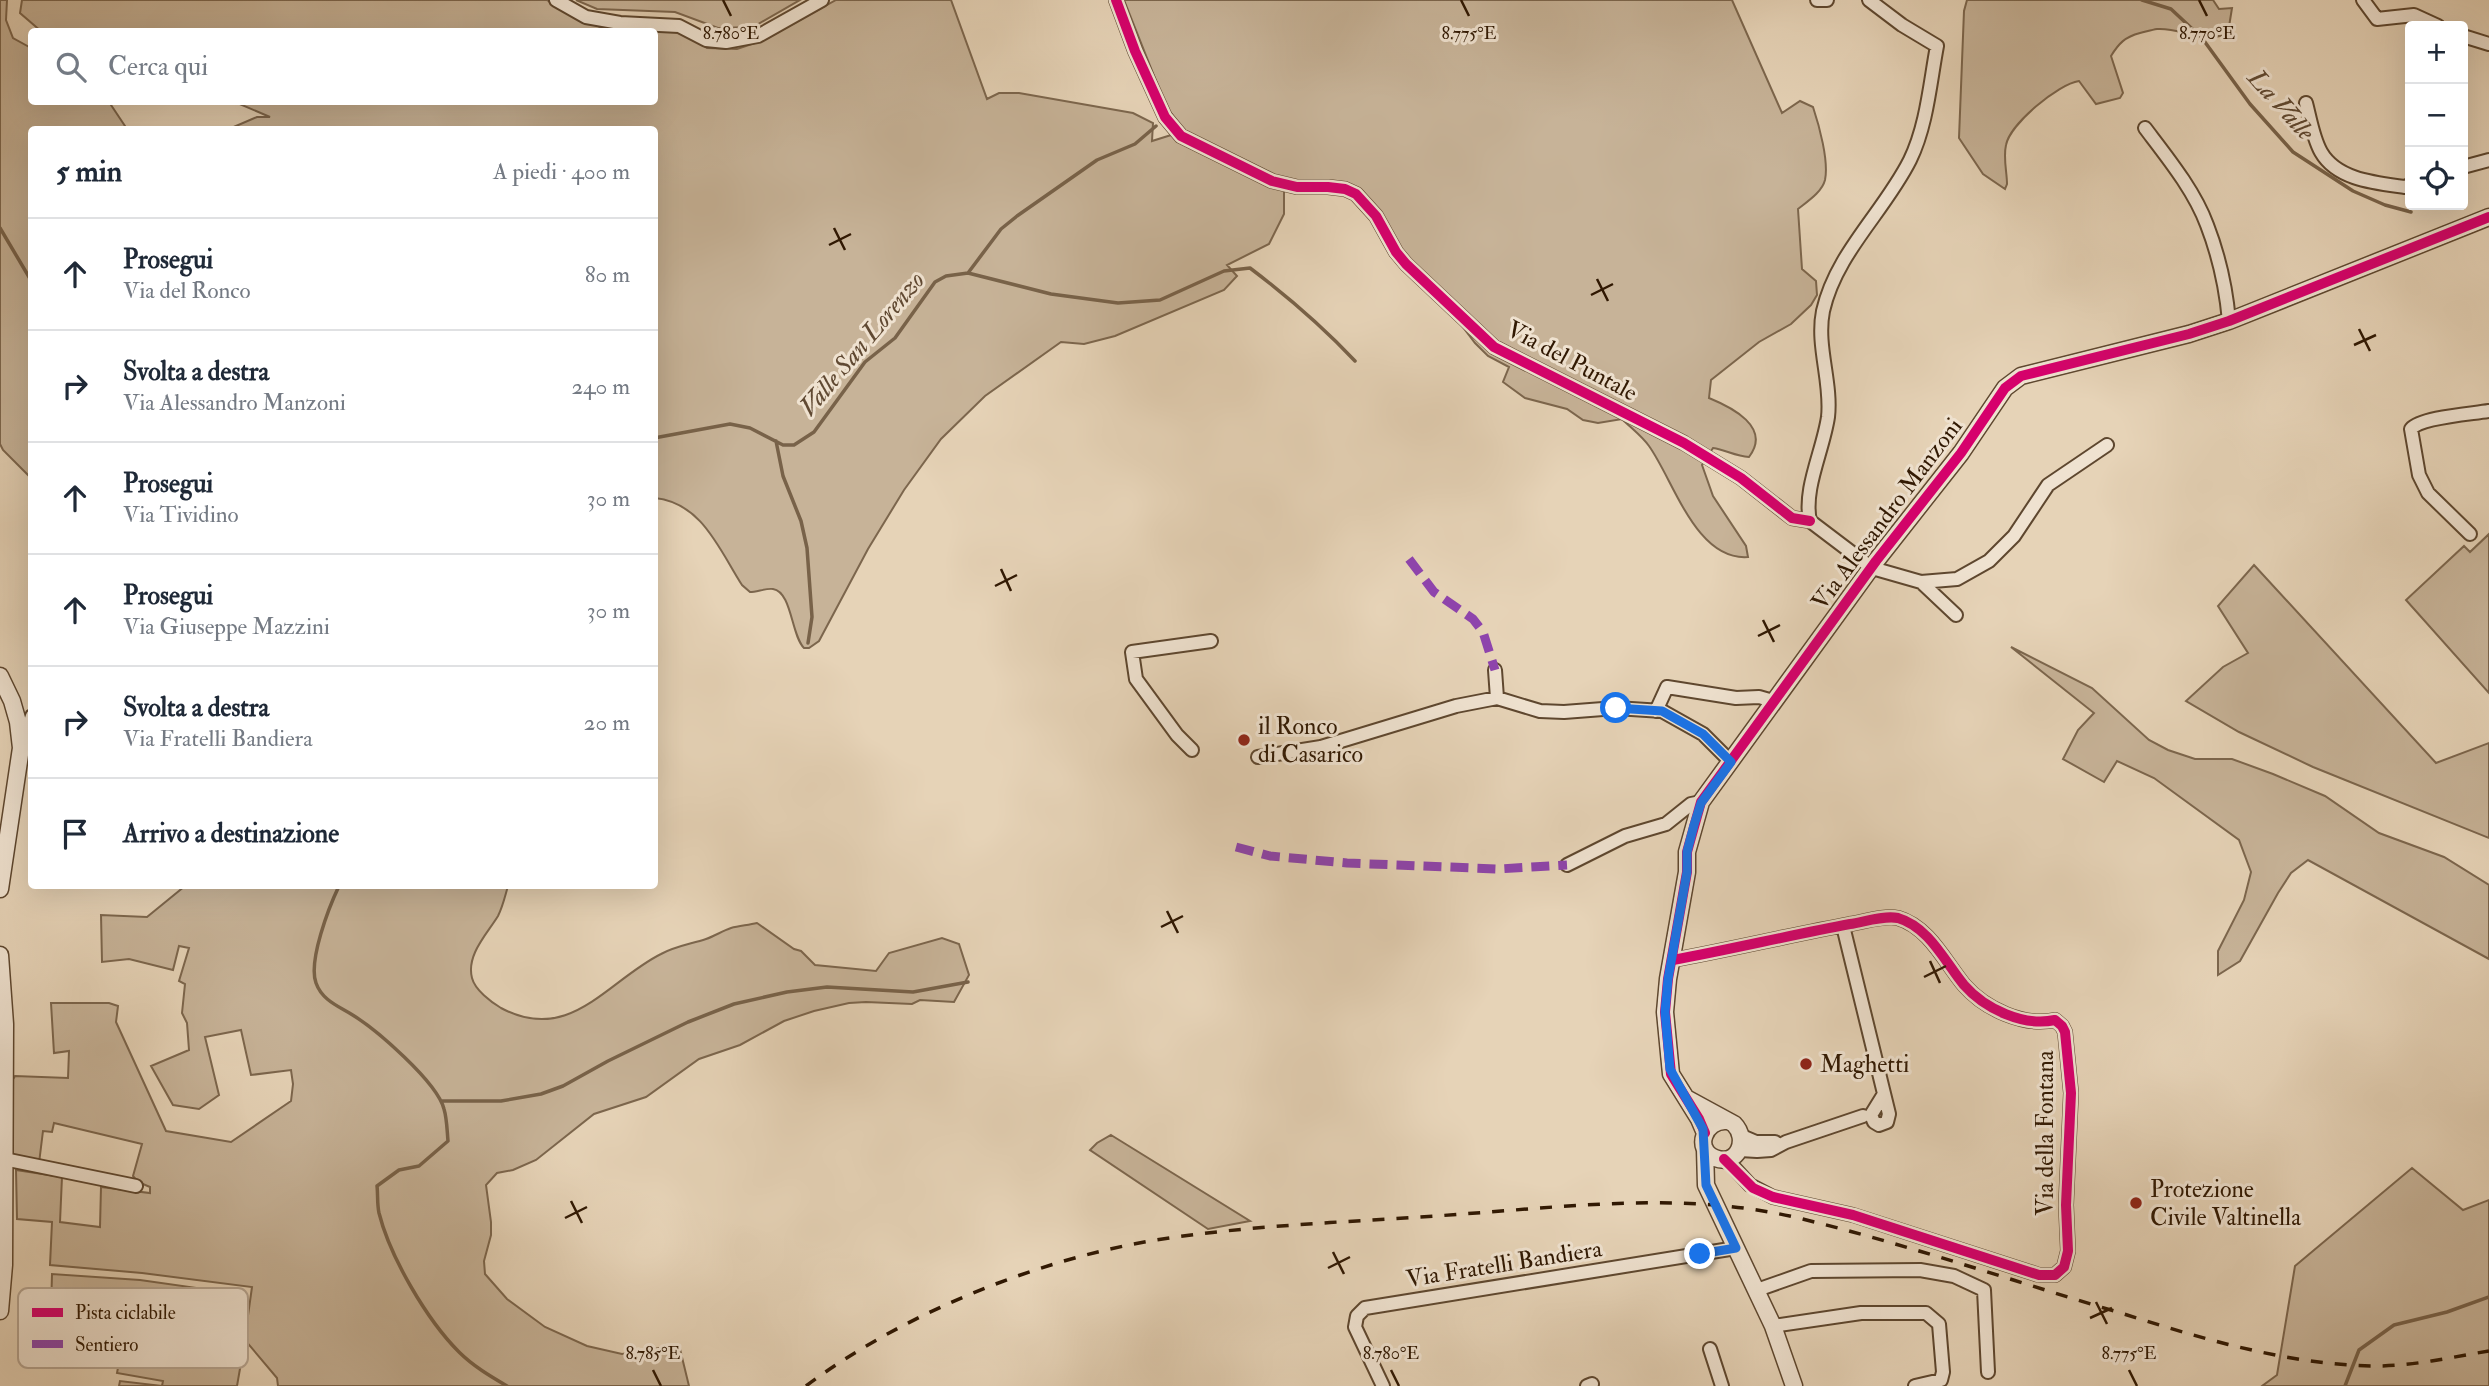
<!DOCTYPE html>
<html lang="it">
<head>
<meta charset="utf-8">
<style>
	body { margin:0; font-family:"IM FELL Double Pica",serif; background:#f2f2f3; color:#1f2937 }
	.controls { position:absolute; right:21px; top:21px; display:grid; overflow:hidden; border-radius:7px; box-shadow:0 7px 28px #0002 }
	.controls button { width:63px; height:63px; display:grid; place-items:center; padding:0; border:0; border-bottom:2px solid #e0e1e3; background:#fff; color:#1f2937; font:35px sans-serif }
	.stop { position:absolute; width:21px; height:21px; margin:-16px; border:5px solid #1a73e8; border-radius:50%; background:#fff }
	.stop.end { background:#1a73e8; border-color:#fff; box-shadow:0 2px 7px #0008 }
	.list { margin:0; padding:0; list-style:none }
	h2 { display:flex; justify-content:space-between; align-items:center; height:91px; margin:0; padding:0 28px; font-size:30px }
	h2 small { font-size:23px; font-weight:400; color:#747a83 }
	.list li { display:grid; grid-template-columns:46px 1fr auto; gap:21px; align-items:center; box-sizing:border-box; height:112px; padding:0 28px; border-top:2px solid #e0e1e3 }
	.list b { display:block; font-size:26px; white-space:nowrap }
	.list p { margin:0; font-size:23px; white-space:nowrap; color:#747a83 }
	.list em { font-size:23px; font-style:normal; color:#747a83 }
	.icon { flex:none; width:38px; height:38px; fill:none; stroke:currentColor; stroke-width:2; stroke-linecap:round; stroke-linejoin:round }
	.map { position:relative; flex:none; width:2489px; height:1386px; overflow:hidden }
	.search { position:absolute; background:#fff; box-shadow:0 7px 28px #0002; left:28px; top:28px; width:630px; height:77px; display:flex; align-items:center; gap:18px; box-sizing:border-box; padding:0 24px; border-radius:7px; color:#747a83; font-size:26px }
	.panel { position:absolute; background:#fff; box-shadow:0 7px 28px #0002; left:28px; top:126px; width:630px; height:763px; border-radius:7px }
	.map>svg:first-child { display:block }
	.green { fill:#c7b398; stroke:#7c664d; stroke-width:2 }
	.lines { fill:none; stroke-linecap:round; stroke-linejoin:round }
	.stream { stroke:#786249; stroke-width:3.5 }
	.minor-casing { stroke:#5e472f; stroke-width:16 }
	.tertiary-casing { stroke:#5e472f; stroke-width:19 }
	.minor { stroke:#efe2d0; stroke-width:12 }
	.tertiary { stroke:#efe2d0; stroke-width:16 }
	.rail { stroke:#301802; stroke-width:3.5; stroke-dasharray:12 12; stroke-linecap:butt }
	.quiet { stroke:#8e44ad; stroke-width:9; stroke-dasharray:18 9; stroke-linecap:butt }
	.cycleway-casing { stroke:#efe2d0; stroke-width:15 }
	.cycleway { stroke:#d6006c; stroke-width:10 }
	.route { stroke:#1a73e8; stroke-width:9 }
	.ticks { fill:none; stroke:#301802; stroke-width:2.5 }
	.poi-dot { fill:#8f2418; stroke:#efe2d0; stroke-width:2.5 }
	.labels { text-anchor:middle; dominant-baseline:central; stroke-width:6; stroke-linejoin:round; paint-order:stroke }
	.street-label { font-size:24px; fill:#301802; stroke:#efe2d0 }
	.poi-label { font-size:24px; fill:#301802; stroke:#efe2d0; text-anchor:start }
	.water-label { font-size:26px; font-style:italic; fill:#604932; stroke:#efe2d0 }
	.key { fill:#efe2d0; stroke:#b6a592; stroke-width:2 }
	.key-label { font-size:19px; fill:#301802 }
	.ticks-label { font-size:18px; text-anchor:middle; fill:#301802; stroke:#efe2d0; stroke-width:6; stroke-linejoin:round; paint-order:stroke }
</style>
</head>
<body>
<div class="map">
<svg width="2489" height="1386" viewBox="0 0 2489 1386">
	<rect width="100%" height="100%" fill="#e6d3b7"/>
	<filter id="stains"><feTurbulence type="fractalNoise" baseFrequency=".00286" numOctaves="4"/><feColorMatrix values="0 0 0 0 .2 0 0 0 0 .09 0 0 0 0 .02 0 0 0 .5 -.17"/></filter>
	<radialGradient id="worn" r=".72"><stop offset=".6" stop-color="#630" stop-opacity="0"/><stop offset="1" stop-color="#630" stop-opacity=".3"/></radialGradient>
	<path class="green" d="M 0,0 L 7,0 L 6,20 L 13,38 L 31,48 L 32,102 L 109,102 L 127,129 L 32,130 L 31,478 L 3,450 L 0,444 Z
		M 22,0 L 547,0 L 600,27 L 683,32 L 707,48 L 737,49 L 764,40 L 836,0 L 951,0 L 987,99 L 999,93 L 1019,93 L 1133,113 L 1153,123 L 1152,141 L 1184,131 L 1166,106 L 1124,0 L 1732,0 L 1782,113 L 1800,101 L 1813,107 C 1819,125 1829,161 1825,180 C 1822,192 1808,201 1798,209 L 1802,269 L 1816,281 L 1817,295 L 1811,305 L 1791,324 L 1759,342 L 1711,380 L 1709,398 C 1731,407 1772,427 1749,457 C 1735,456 1726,450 1713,448 L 1702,465 L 1713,496 L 1746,546 L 1748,557 C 1696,561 1674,481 1649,446 C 1642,436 1631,428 1622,419 L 1598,423 L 1583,420 L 1567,409 L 1525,398 L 1503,382 L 1509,367 L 1488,356 L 1475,343 L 1423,274 L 1380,224 L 1359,188 L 1284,179 L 1284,214 L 1269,244 L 1227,265 L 1237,276 L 1224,290 L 1115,336 L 1084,344 L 1061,342 L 985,396 L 941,439 L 904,490 L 868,549 L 819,641 L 809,648 L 804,648 C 791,635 792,592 773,589 C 766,588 757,592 750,592 L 742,585 C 719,549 702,503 655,498 L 654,130 L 229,129 L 257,117 L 270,117 L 235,102 L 654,102 L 654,32 L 42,32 L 20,13 Z
		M 576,0 L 800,0 L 753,27 L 718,28 L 675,12 L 597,9 Z
		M 1967,0 L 2213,0 L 2219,9 L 2232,8 L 2228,33 C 2203,45 2181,27 2157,29 C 2151,30 2145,32 2140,33 C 2125,37 2119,43 2111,56 L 2123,93 L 2120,98 L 2096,104 L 2079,81 C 2058,84 2010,124 2006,145 C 2003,158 2007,172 2007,184 L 2005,189 L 1983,174 L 1959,138 L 1964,11 Z
		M 2489,534 L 2489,693 L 2406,600 L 2464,546 L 2470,552 Z
		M 2254,565 L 2436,763 L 2489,743 L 2489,838 L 2313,767 L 2239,732 L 2186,701 L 2223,667 L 2248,653 L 2218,606 Z
		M 2011,647 L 2092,688 L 2149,740 L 2168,750 L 2195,759 L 2232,759 L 2273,774 L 2325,796 L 2379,833 L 2444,857 L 2489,885 L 2489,959 L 2308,860 L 2291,873 L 2278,893 L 2240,961 L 2218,975 L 2218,951 L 2244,900 L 2251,872 L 2239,840 L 2154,778 L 2117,761 L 2104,782 L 2063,759 L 2078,730 L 2094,713 Z
		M 185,886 L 508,886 C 505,896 503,906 498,916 C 487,934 466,955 472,978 C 475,990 491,1002 501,1008 C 570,1045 607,981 661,954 C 676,946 691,944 706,939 C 715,936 722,931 731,928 C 739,926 748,925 757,923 L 794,949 L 801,951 L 815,965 L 876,971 L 889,953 L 942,938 L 959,944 L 969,975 L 954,1002 L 920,1000 L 912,1004 L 866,1002 L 849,1003 L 814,1011 L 784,1021 L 740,1045 L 699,1059 L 646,1097 L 594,1114 L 536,1160 L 513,1170 L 497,1173 L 486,1185 L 491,1222 L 491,1235 L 484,1261 L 485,1274 L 507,1299 L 545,1327 L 587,1346 L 622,1354 L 679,1345 L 689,1386 L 278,1386 L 277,1378 L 245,1340 L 237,1386 L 119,1386 L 120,1381 L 162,1386 L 163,1381 L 117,1373 L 124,1336 L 118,1335 L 120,1319 L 89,1315 L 82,1365 L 61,1362 L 60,1359 L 49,1358 L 54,1311 L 51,1310 L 52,1274 L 140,1280 L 197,1288 L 191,1326 L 246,1330 L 252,1287 L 142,1273 L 50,1265 L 52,1222 L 17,1219 L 16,1170 L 62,1177 L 60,1222 L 100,1227 L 101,1187 L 150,1193 L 150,1187 L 138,1182 L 133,1176 L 142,1144 L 54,1123 L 52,1132 L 43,1131 L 39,1163 L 16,1159 L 13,1153 L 12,1081 L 15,1076 L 68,1078 L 69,1051 L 54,1053 L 51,1003 L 109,1003 L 118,1006 L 116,1022 L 166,1131 L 231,1142 L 291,1101 L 293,1084 L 291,1070 L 251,1075 L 241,1030 L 205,1037 L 219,1095 L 199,1109 L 173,1105 L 151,1066 L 189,1050 L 187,1023 L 182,1013 L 185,984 L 179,981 L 189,948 L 179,946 L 173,970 L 129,959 L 102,962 L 101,915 L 147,917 Z
		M 1111,1135 L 1250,1221 L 1208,1229 L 1090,1150 L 1097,1143 Z
		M 2412,1168 L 2463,1210 L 2489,1200 L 2489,1386 L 2262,1386 L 2277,1375 L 2295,1266 Z"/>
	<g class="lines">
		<path class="stream" d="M 2142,0 L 2171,9 L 2202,38 L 2250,104 L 2293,152 L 2353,191 L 2385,205 L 2411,212
			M 0,228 L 32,282
			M 968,273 L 1001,229 L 1017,216 L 1097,160 L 1135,144 L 1156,126
			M 654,438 L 730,424 L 750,428 L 783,445 L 794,445 L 814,432 L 865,362 L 895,338 L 935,282 L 946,276 L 968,273 L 1051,294 L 1118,303 L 1160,300 L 1224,271 L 1250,268 C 1287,296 1323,327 1355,361
			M 776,441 L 783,476 L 801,521 L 807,548 L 812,617 L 808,643
			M 339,886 C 329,907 308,961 316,983 C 322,1000 338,1006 351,1014 C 376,1029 437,1082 444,1109 C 447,1119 447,1130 448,1141 L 419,1166 L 399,1170 L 377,1186 C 378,1194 377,1204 379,1213 C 390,1257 427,1320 459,1352 C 473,1366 490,1376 507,1386
			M 441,1101 L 501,1101 L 541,1094 L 563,1086 L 608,1061 L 688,1022 L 734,1004 L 787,992 L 827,987 L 913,992 L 968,982
			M 2345,1386 L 2359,1350 L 2394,1325 L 2447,1312 L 2489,1297"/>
		<g class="minor-casing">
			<path id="minor" d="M 556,0 L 586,17 L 620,23 L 679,26 L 706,40 L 726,42 L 758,36 L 822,0
				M 1116,0 L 1135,51 L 1165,117 L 1181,136 L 1272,181 L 1297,187 L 1328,187 L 1345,189 L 1356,194 L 1376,216 L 1396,252 L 1406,264 L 1494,347 L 1684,443 L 1741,478 L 1792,518 L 1810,521
				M 1817,0 L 1827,0
				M 1869,0 L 1902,25 L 1937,46 C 1930,83 1927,125 1910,160 C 1884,212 1836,253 1823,311 C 1816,346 1832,382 1828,417 C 1823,451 1803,489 1810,521 L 1872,568 L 1921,582 L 1957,579 L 1989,561 L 2014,536 L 2048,485 L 2107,445
				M 2363,0 L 2377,19 L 2414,15 L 2438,26
				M 2463,36 L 2489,44
				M 2306,103 C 2310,118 2313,138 2321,152 C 2337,180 2376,183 2405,187 L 2410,185
				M 2145,128 C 2167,157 2194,190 2207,225 C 2219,256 2226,287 2229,321
				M 2463,167 L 2489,160
				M 2470,534 L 2428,493 L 2419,475 L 2411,429 C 2421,417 2472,414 2489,411
				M 1921,582 L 1956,615
				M 1495,670 L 1497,698
				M 1656,711 L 1667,687 L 1736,698 L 1759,697 L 1773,701
				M 32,716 L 21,748 L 32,748
				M 1192,750 L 1177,735 L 1136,679 L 1132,652 L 1211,641
				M 1258,757 L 1321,747 L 1456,706 L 1497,698 L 1540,711 L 1564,712 L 1616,708 L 1662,711 L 1703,734 L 1731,762
				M 1567,865 L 1625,836 L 1666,824 L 1691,804 L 1701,802
				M 1843,926 L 1889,1114 L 1887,1122 L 1879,1125 L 1874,1122 L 1871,1115 L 1884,1094
				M 1673,960 C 1732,949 1791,935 1850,924 C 1864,922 1884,915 1898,918 C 1929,927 1945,962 1964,985 C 1985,1009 2024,1027 2055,1020 L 2062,1026 L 2065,1032 L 2071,1093 L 2066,1205 L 2068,1251 L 2064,1267 L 2055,1275 L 2039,1275 L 1853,1215 L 1773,1197 L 1750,1185 L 1726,1159
				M 1742,1136 L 1756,1142 L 1775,1142
				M 1740,1150 L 1757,1151 L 1771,1150 L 1786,1142 L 1863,1116
				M 4,1159 L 136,1186
				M 1757,1290 L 1811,1271 L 1920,1270 L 1954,1276 L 1984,1290 L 1988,1372
				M 1773,1326 L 1861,1313 L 1926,1313 L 1939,1324 L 1943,1372 L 1941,1380 L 1915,1386
				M 1710,1349 L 1722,1386
				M 1383,1386 L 1355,1327 L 1357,1316 L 1365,1308 L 1736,1248
				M 1587,1386 L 1592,1384"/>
		</g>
		<g class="tertiary-casing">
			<path id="tertiary" d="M 0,676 L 12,701 L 18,722 L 21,748 L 0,889
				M 0,955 L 5,1024 L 4,1265 L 0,1311
				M 1688,1099 L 1734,1124 C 1749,1139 1738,1167 1715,1158 C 1693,1149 1705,1120 1726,1121
				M 1705,1133 L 1699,1119 L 1671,1074 L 1665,1012 L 1668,979 L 1687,872 L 1687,852 L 1701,802 L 1876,561 L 1961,453 L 2005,388 L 2021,376 L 2189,334 L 2229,321 L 2489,217
				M 1705,1149 L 1706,1185 L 1773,1326 L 1794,1386"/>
		</g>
		<use href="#minor" class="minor"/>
		<use href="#tertiary" class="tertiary"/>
		<path class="rail" d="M 806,1386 C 901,1315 1033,1261 1150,1241 C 1253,1224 1359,1222 1463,1214 C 1573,1206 1685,1192 1794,1217 C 1904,1243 2012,1281 2121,1313 C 2203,1339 2289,1365 2376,1366 C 2414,1366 2452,1357 2489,1351"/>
		<path class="quiet" d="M 1409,559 L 1434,592 L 1473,619 L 1483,632 L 1495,670
			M 1236,847 L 1270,856 L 1347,863 L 1498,869 L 1567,865"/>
		<g class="cycleway-casing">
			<path id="cycleway" d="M 1116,0 L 1135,51 L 1165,117 L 1181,136 L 1272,181 L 1297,187 L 1328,187 L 1345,189 L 1356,194 L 1376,216 L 1396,252 L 1406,264 L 1494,347 L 1684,443 L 1741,478 L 1792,518 L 1810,521
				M 1673,960 C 1732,949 1791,935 1850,924 C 1864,922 1884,915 1898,918 C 1929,927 1945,962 1964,985 C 1985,1009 2024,1027 2055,1020 L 2062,1026 L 2065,1032 L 2071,1093 L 2066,1205 L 2068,1251 L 2064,1267 L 2055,1275 L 2039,1275 L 1853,1215 L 1773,1197 L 1753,1188 L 1724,1159
				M 1705,1133 L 1699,1119 L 1671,1074 L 1665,1012 L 1668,979 L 1687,872 L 1687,852 L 1701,802 L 1876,561 L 1961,453 L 2005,388 L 2021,376 L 2189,334 L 2229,321 L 2489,217"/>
		</g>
		<use href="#cycleway" class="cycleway"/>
	</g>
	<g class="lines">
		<path class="route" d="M 1616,708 L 1662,711 L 1703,734 L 1731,762 L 1701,803 L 1694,825 L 1687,852 L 1687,872 L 1668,979 L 1665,1012 L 1670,1069 L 1703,1129 L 1706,1185 L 1736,1248 L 1700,1254"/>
	</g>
	<path class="ticks" d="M 723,0 L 731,16M 1461,0 L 1469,16M 2199,0 L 2207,16M 834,228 L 845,250M 829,245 L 851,234M 1597,279 L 1608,301M 1591,295 L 1613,284M 2359,329 L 2370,351M 2354,345 L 2376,335M 1001,569 L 1011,591M 995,586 L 1017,575M 1763,620 L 1774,642M 1758,636 L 1780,625M 1167,911 L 1178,933M 1161,927 L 1183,916M 1930,961 L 1940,983M 1924,977 L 1946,966M 571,1201 L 582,1223M 565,1218 L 587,1207M 1333,1252 L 1344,1274M 1328,1268 L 1350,1257M 2096,1302 L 2107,1324M 2090,1318 L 2112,1308M 653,1370 L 661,1386M 1391,1370 L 1399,1386M 2129,1370 L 2137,1386"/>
	<g class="poi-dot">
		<circle cx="1244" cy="740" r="7"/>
		<circle cx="1806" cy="1064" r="7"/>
		<circle cx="2136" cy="1203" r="7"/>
	</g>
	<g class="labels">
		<g class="street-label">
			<text transform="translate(1572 361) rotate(28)">Via del Puntale</text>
			<text transform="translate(1887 514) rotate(-53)">Via Alessandro Manzoni</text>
			<text transform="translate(2045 1133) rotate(-90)">Via della Fontana</text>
			<text transform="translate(1504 1264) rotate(-9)">Via Fratelli Bandiera</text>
		</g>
		<g class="poi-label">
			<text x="1258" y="726">il Ronco<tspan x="1258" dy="28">di Casarico</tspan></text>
			<text x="1820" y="1064">Maghetti</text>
			<text x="2150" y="1189">Protezione<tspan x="2150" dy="28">Civile Valtinella</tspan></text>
		</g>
		<g class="water-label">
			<text transform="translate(2281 105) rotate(48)">La Valle</text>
			<text transform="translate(862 344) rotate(-50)">Valle San Lorenzo</text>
		</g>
	</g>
	<rect x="18" y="1288" width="230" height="80" rx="10" class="key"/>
	<rect x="32" y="1308" width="31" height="9" fill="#d6006c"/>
	<rect x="32" y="1340" width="31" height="8" fill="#8e44ad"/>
	<g class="key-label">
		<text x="75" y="1319">Pista ciclabile</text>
		<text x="75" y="1351">Sentiero</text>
	</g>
	<g class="ticks-label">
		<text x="731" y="39">8.780°E</text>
		<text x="1469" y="39">8.775°E</text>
		<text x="2207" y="39">8.770°E</text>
		<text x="653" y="1359">8.785°E</text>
		<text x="1391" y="1359">8.780°E</text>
		<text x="2129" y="1359">8.775°E</text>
	</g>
	<rect width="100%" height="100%" filter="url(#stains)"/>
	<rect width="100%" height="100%" fill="url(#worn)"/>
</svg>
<div class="controls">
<button>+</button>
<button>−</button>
<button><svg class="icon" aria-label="locate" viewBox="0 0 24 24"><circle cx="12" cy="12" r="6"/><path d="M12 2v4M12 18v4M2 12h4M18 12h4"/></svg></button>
</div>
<div class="stop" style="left:1616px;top:708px"></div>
<div class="stop end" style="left:1700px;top:1254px"></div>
<div class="search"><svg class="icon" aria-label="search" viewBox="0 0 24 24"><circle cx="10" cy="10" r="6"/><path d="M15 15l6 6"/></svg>Cerca qui</div>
<section class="panel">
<h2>5 min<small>A piedi · 400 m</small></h2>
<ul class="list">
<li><svg class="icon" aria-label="ahead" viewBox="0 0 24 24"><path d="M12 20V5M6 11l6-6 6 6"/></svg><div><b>Prosegui</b><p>Via del Ronco</p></div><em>80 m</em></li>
<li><svg class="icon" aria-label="right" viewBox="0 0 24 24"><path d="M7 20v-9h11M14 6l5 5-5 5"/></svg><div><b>Svolta a destra</b><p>Via Alessandro Manzoni</p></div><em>240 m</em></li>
<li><svg class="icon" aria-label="ahead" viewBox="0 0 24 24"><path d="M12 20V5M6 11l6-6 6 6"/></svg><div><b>Prosegui</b><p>Via Tividino</p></div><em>30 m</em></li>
<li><svg class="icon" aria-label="ahead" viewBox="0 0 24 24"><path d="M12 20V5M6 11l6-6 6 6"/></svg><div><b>Prosegui</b><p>Via Giuseppe Mazzini</p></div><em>30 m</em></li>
<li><svg class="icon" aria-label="right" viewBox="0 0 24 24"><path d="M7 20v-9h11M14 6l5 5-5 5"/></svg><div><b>Svolta a destra</b><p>Via Fratelli Bandiera</p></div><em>20 m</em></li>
<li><svg class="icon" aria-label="arrive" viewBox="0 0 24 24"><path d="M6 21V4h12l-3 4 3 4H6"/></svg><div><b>Arrivo a destinazione</b></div></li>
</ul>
</section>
</div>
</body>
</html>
